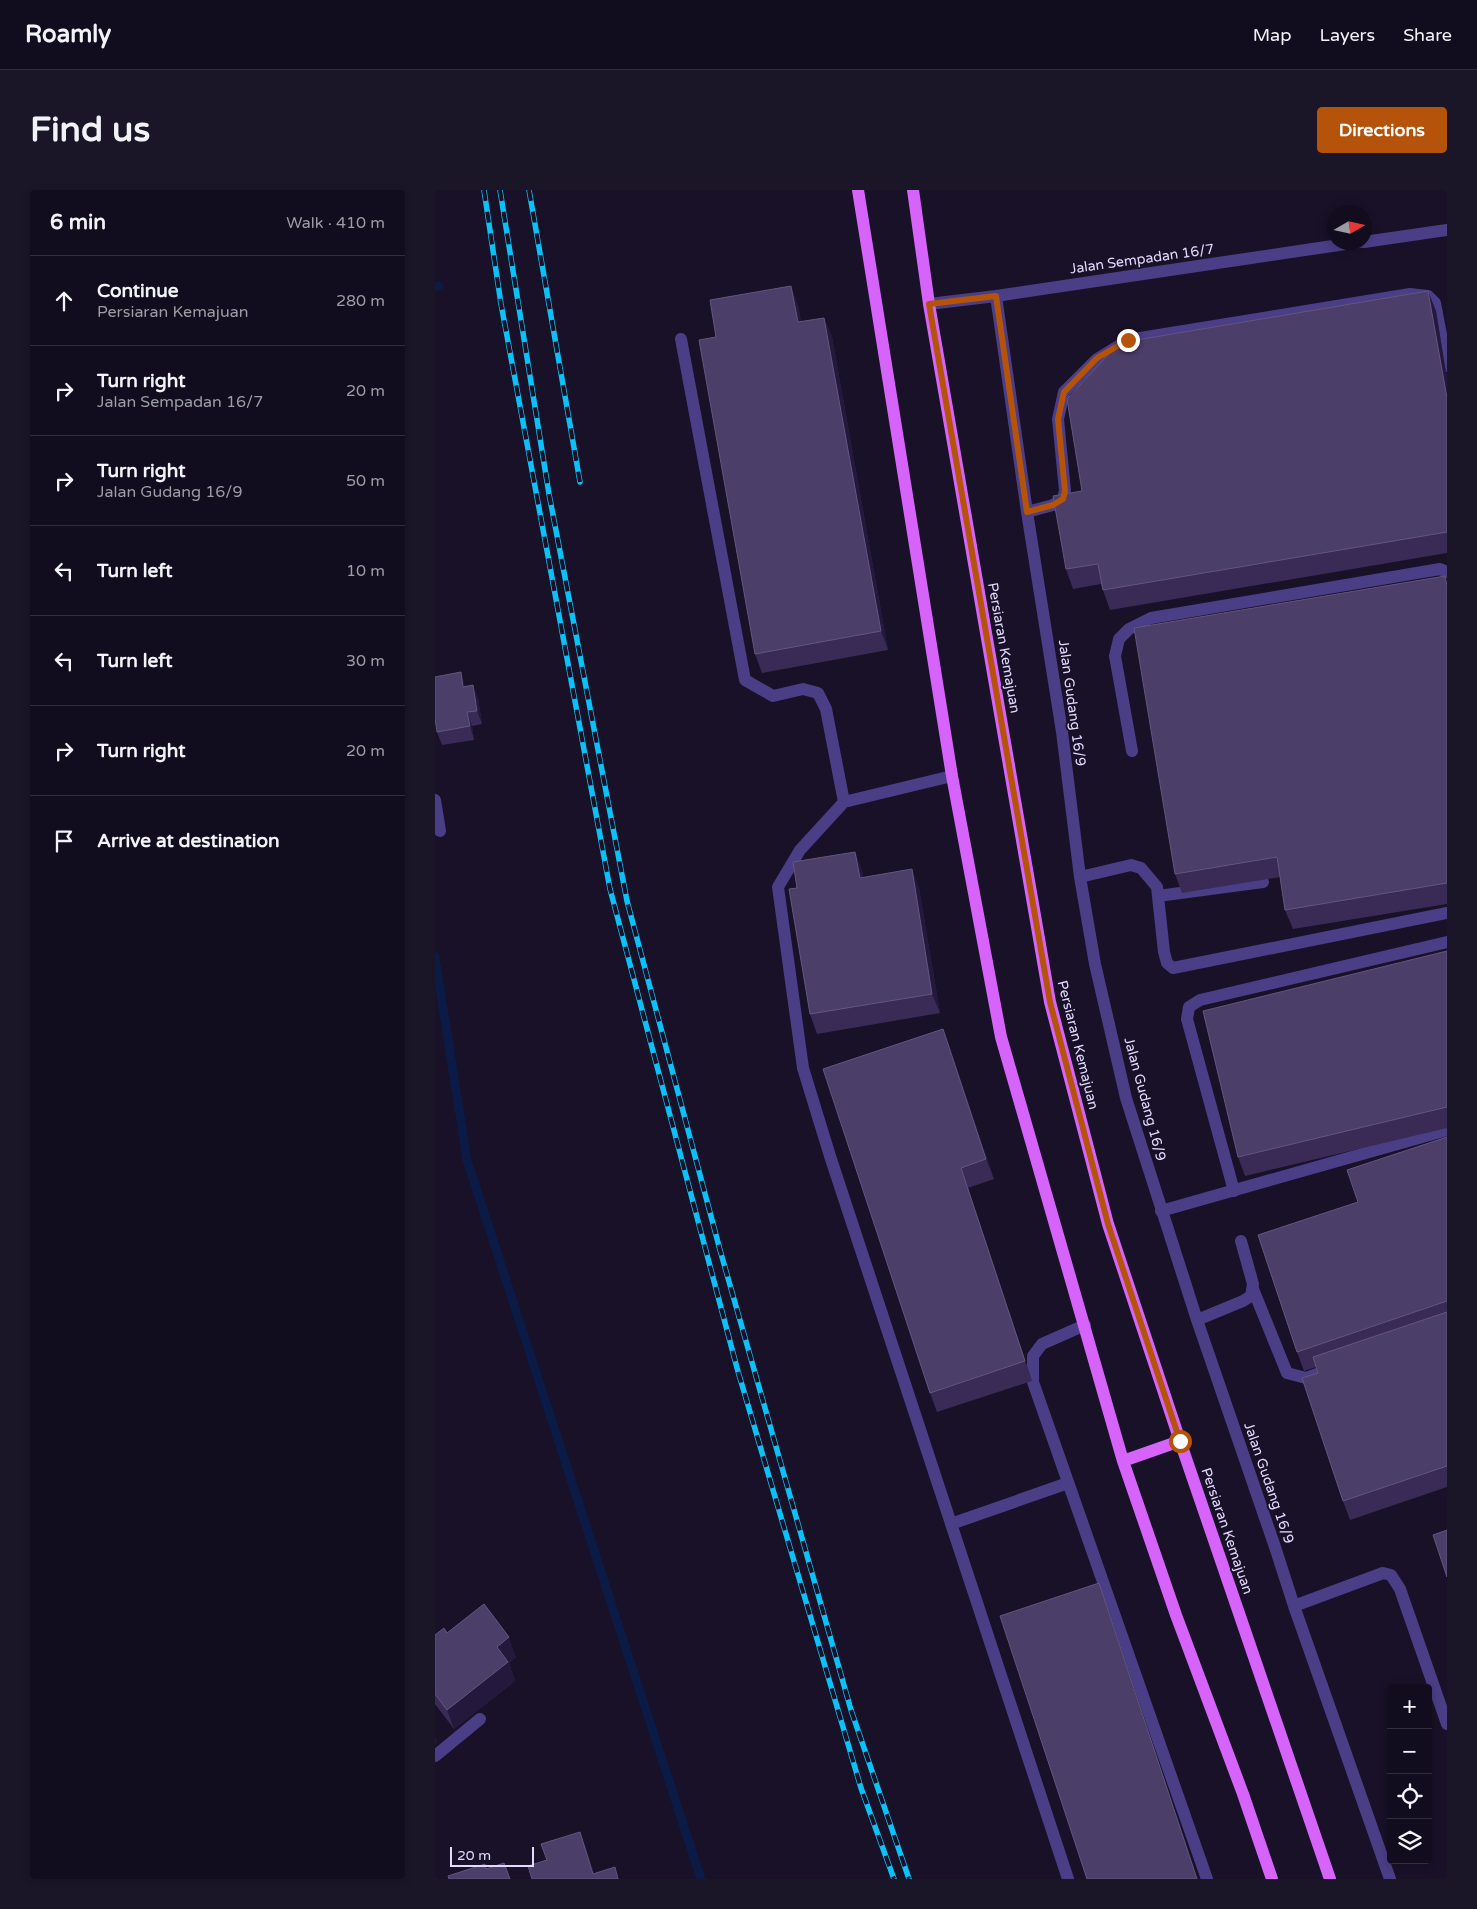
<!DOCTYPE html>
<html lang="en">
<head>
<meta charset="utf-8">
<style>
	body { margin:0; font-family:"Varela Round",sans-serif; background:#1b1627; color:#f1f3f6 }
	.controls { position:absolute; right:15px; bottom:15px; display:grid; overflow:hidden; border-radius:5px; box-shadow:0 2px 8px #0003 }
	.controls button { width:45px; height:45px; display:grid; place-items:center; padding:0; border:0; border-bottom:1px solid #312d3c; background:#120d1e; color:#f1f3f6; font:25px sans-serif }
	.compass { position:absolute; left:892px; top:15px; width:45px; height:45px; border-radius:50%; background:#120d1e; box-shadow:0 2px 8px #0003; rotate:81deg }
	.scale { position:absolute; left:15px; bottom:12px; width:84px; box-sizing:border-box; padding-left:5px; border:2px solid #e2d9fe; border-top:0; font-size:14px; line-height:18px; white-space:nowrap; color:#e2d9fe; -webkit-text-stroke:4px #181128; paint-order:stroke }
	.stop { position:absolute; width:15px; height:15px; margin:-11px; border:4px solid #b45309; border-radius:50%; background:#fff }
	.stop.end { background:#b45309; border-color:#fff; box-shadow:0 1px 5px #0008 }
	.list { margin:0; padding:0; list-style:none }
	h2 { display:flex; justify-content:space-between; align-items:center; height:65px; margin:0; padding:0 20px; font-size:21px }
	h2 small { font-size:16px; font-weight:400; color:#9c9ca4 }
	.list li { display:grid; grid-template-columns:32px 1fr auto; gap:15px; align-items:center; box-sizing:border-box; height:90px; padding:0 20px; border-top:1px solid #312d3c }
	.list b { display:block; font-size:19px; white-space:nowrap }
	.list p { margin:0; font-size:16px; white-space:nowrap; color:#9c9ca4 }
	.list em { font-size:16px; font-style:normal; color:#9c9ca4 }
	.icon { flex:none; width:28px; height:28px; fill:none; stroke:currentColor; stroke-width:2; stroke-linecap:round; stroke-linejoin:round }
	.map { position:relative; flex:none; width:1012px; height:1689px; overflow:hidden; border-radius:5px }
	header { display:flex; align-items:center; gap:30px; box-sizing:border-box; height:70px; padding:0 25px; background:#120d1e; border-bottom:1px solid #312d3c }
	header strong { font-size:24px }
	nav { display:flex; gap:28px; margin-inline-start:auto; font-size:18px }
	.intro { display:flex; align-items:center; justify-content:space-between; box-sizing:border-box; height:120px; padding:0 30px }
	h1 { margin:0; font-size:35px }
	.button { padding:12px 22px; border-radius:5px; background:#b45309; color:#fff; font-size:18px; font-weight:700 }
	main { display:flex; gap:30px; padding:0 30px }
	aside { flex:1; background:#120d1e; border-radius:5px; box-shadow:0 2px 8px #0003 }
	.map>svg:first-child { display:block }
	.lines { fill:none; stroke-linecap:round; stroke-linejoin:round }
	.stream { stroke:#0c1a46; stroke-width:9 }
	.minor { stroke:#4a3e86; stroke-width:12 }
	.major { stroke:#d664fa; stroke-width:12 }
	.rail-casing { stroke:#0cc1f7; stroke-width:5.5 }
	.rail { stroke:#181128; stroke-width:4; stroke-dasharray:11; stroke-linecap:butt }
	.wall { fill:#392b56 }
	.shaded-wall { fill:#24193c }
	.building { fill:#4b3e68; stroke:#63567f }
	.route { stroke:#b45309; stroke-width:6 }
	.labels { text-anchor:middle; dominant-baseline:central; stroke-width:4; stroke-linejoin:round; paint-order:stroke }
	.street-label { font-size:14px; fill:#e2d9fe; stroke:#181128 }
</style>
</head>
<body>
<header>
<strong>Roamly</strong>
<nav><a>Map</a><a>Layers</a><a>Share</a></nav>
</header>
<div class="intro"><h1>Find us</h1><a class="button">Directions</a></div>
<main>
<aside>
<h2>6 min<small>Walk · 410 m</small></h2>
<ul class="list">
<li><svg class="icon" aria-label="ahead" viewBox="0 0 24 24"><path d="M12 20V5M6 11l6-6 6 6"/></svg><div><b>Continue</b><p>Persiaran Kemajuan</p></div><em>280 m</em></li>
<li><svg class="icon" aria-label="right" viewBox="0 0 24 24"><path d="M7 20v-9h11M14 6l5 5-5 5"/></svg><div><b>Turn right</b><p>Jalan Sempadan 16/7</p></div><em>20 m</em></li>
<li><svg class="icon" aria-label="right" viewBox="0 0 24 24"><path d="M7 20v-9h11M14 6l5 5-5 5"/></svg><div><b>Turn right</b><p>Jalan Gudang 16/9</p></div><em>50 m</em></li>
<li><svg class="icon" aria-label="left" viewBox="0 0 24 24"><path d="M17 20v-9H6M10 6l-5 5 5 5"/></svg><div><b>Turn left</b></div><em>10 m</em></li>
<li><svg class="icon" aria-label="left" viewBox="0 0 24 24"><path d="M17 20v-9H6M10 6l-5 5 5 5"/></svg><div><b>Turn left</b></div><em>30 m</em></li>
<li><svg class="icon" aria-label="right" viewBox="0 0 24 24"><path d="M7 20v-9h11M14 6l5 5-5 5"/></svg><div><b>Turn right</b></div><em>20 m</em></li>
<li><svg class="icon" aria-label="arrive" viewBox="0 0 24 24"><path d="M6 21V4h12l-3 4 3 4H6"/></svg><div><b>Arrive at destination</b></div></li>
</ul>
</aside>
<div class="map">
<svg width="1012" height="1689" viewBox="0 0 1012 1689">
	<rect width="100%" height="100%" fill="#181128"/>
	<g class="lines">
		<path class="stream" d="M 0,97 L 4,96
			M 0,767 L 32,970 L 266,1689"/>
		<path class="minor" d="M 929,52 L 1012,40
			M 561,106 L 592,322 L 627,542 L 645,687 L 660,774 L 691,908 L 762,1130 L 840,1357 L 859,1416 L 955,1689
			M 494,114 L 561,106 L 924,52
			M 246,149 L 310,490 L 338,506 L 368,499 L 383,503 L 391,519 L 409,612
			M 592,322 L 618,315 L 628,309 L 630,301 L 623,229 L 629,202 L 662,169 L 693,150 L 975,104 L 993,106 L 1000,113 L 1012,176
			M 697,561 L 680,466 L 684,449 L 694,439 L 716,428 L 1005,379 L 1012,382
			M 517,586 L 409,612 L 365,660 L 343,697 L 368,878 L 395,966 L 633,1689
			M 0,610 L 5,641
			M 645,687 L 696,675 L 706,678 L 722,697 L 729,762 L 732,773 L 738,778 L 1012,723
			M 723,706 L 828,692
			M 799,1001 L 752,829 L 754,817 L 765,810 L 1012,752
			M 726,1021 L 1012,940
			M 818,1099 L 852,1183 L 871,1188 L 885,1183
			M 762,1130 L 808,1111 L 816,1106 L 818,1094 L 806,1051
			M 650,1135 L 607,1154 L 598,1166 L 598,1192 L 772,1689
			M 516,1334 L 633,1293
			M 859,1416 L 948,1383 L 956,1385 L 965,1399 L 1012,1534
			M 0,1566 L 45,1529"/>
		<path class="major" d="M 423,0 L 517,586 L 566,847 L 688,1271 L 741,1425 L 808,1604 L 837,1689
			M 478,0 L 494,114 L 615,812 L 673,1034 L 745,1251 L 895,1689
			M 688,1271 L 745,1251"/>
		<g class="rail-casing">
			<path id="rail" d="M 49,0 L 66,114 L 175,699 L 302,1178 L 426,1598 L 459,1689
				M 65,0 L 114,304 L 192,711 L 285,1060 L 416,1520 L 474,1689
				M 94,0 L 145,292"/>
		</g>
		<use href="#rail" class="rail"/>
	</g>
	<path class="wall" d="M 363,115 L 366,132 L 389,128 L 397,147 L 453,460 L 327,483 L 320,464 L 281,147 Z
		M 1001,121 L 1012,189 L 1012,363 L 675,420 L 668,400 L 666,394 L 638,399 L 631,379 L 647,301 Z
		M 1012,391 L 1012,714 L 858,739 L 850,720 L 845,687 L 747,703 L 740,684 Z
		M 30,496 L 43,508 L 47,534 L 37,536 L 39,550 L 7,555 L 2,542 Z
		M 420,662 L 427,681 L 428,687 L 484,698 L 505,823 L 382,844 L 375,824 L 362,698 Z
		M 1012,761 L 1012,938 L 810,986 L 803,967 Z
		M 508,839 L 559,989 L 533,998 L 597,1191 L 502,1222 L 495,1203 Z
		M 1012,947 L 1012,1297 L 915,1330 L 908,1311 L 883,1183 L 881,1177 L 869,1181 L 862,1162 L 923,1012 Z
		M 12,1443 L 81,1467 L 74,1473 L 80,1491 L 19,1539 L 0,1514 L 0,1445 Z"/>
	<path class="shaded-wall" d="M 356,96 L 363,115 L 370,152 L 363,132 Z
		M 993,101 L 1001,121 L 1012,189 L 1012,210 Z
		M 389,128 L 397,147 L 453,460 L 446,441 Z
		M 26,482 L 30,496 L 33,510 L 28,497 Z
		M 38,495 L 43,508 L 47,534 L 42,521 Z
		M 32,522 L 37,536 L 39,550 L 35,536 Z
		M 420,662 L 427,681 L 432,707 L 425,688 Z
		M 477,679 L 484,698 L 505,823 L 497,804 Z
		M 508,839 L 515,858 L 559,989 L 551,969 Z
		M 526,978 L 533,998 L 597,1191 L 590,1171 Z
		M 664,1393 L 671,1413 L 763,1689 L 762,1689 Z
		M 74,1447 L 81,1467 L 74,1473 L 80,1491 L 19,1539 L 12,1520 L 62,1457 Z
		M 0,1546 L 2,1552 L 0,1554 Z
		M 145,1642 L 152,1661 L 161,1689 L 160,1689 Z"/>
	<path class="building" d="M 356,96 L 363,132 L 389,128 L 446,441 L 320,464 L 264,150 L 281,147 L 275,110 Z
		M 993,101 L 1012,208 L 1012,342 L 668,400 L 663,374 L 631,379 L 618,306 L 647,301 L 632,209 L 684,153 Z
		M 1010,386 L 1012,396 L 1012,693 L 850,720 L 842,667 L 740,684 L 699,438 Z
		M 26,482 L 28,497 L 38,495 L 42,521 L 32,522 L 35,536 L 2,542 L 0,528 L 0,487 Z
		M 420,662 L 425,688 L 477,679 L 497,804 L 375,824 L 354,699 L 362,698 L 358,672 Z
		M 1012,761 L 1012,917 L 803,967 L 768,821 Z
		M 508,839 L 551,969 L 526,978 L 590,1171 L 495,1203 L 388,879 Z
		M 1012,947 L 1012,1111 L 862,1162 L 823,1045 L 923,1012 L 912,980 Z
		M 1012,1122 L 1012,1276 L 908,1311 L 867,1188 L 883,1183 L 878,1167 Z
		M 1012,1340 L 1012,1387 L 998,1345 Z
		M 664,1393 L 762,1689 L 652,1689 L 565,1426 Z
		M 49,1414 L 74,1447 L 62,1457 L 73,1472 L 12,1520 L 0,1504 L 0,1445 L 9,1438 L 12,1443 Z
		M 145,1642 L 158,1684 L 180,1677 L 183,1689 L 97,1689 L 93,1676 L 112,1670 L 106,1654 Z
		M 69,1673 L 75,1689 L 14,1689 L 13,1686 L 50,1674 L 51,1679 Z"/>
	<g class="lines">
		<path class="route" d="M 693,150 L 662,168 L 629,202 L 623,229 L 630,301 L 628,309 L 618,315 L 592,322 L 561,106 L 494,114 L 615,812 L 673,1034 L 745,1251"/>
	</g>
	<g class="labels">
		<g class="street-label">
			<text transform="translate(707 69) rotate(-8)">Jalan Sempadan 16/7</text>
			<text transform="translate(569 458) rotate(80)">Persiaran Kemajuan</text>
			<text transform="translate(637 513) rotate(82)">Jalan Gudang 16/9</text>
			<text transform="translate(643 855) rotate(76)">Persiaran Kemajuan</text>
			<text transform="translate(710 909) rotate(75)">Jalan Gudang 16/9</text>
			<text transform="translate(834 1293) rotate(71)">Jalan Gudang 16/9</text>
			<text transform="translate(792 1341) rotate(71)">Persiaran Kemajuan</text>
		</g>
	</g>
</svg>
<div class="controls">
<button>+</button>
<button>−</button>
<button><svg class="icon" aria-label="locate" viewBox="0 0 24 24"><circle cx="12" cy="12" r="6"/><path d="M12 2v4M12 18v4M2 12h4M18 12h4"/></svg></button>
<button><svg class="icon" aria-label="layers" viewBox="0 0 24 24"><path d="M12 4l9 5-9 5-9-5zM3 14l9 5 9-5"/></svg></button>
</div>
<svg class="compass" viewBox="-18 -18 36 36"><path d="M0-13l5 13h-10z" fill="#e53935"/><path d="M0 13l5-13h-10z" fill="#9c9ca4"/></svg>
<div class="scale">20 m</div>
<div class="stop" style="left:745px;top:1251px"></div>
<div class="stop end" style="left:693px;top:150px"></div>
</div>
</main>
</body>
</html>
